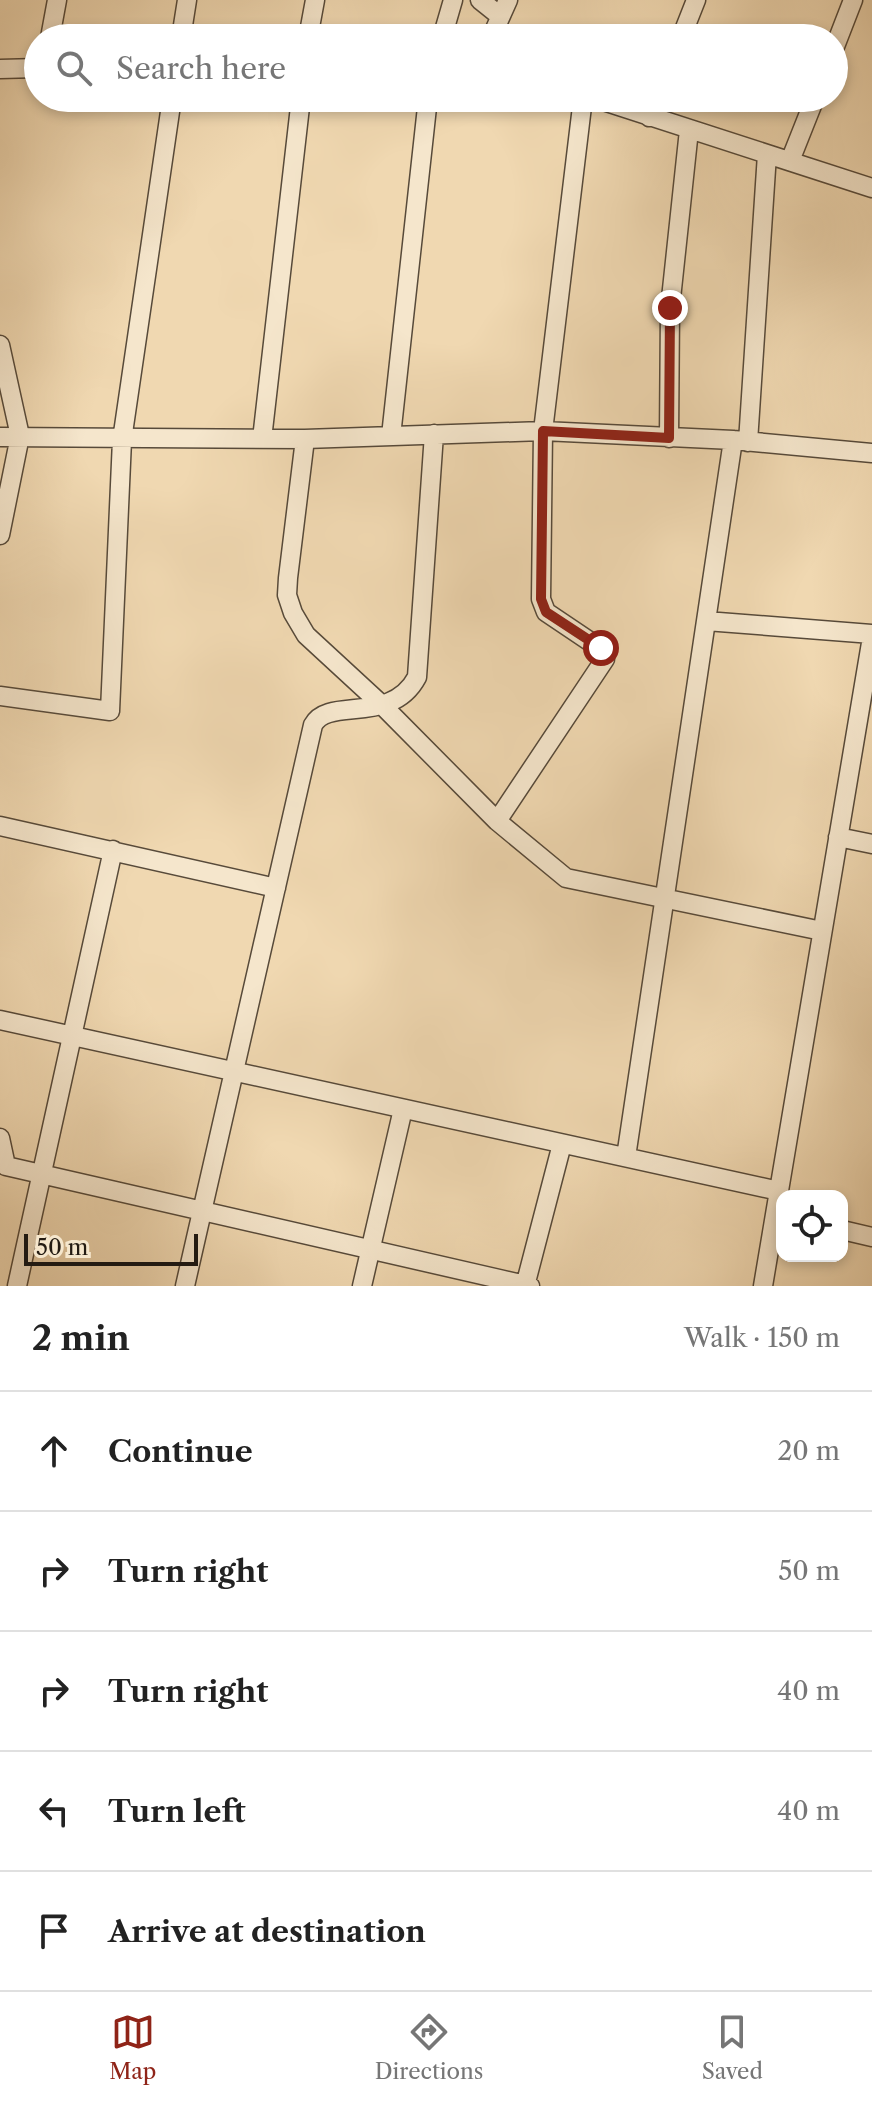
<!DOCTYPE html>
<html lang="en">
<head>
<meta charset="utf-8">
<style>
	body { margin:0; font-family:"Libre Caslon Text",serif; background:#f2f2f2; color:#222 }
	.controls { position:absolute; right:24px; bottom:24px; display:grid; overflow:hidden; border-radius:16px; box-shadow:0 4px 12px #0003 }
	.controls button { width:72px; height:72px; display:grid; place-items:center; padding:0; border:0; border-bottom:2px solid #e0e0e0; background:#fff; color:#222; font:40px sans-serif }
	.scale { position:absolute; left:24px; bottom:20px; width:174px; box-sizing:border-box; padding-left:8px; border:4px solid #241b12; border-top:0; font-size:22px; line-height:28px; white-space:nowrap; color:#241b12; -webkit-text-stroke:6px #f5e6cc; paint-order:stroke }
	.stop { position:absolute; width:24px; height:24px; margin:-18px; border:6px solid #8f2418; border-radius:50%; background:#fff }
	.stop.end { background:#8f2418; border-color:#fff; box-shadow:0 2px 8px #0008 }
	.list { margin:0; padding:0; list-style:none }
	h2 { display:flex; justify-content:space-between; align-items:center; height:104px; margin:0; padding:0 32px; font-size:34px }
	h2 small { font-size:26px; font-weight:400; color:#767676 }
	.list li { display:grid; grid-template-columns:52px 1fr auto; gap:24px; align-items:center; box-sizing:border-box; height:120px; padding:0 32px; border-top:2px solid #e0e0e0 }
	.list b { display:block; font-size:30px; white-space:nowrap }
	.list em { font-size:26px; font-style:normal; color:#767676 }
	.icon { flex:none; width:44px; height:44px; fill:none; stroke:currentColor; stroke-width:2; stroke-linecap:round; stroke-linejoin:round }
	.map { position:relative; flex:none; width:872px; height:1286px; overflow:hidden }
	.search { position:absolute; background:#fff; box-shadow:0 4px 12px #0003; left:24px; right:24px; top:24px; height:88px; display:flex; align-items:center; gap:20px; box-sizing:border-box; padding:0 28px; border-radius:44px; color:#767676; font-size:30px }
	.sheet { height:704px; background:#fff }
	nav { display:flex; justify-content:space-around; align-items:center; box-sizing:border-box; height:112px; border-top:2px solid #e0e0e0; background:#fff; font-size:22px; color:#767676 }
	nav a { display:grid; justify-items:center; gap:4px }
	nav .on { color:#8f2418 }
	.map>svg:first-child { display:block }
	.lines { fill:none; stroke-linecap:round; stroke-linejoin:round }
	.minor-casing { stroke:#574a3a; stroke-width:21 }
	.minor { stroke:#f5e6cc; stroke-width:18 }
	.route { stroke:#8f2418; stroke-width:10 }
</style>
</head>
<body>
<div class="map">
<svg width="872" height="1286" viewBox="0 0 872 1286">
	<rect width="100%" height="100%" fill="#f0d8b1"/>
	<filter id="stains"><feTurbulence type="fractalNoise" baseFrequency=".0025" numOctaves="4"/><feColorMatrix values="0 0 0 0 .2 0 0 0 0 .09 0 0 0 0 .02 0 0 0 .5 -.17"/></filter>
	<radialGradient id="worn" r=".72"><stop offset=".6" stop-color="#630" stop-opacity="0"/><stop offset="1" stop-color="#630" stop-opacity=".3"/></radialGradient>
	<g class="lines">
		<g class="minor-casing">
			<path id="minor" d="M 480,0 L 500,16
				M 50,38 L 57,0
				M 181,38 L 187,0
				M 308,38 L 315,0
				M 442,38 L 453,0
				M 491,38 L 508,0
				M 681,38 L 696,0
				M 834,49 L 853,0
				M 0,69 L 38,68
				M 594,98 L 872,188
				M 649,117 L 657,98
				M 790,161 L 815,98
				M 0,345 L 20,436 L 0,535
				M 391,436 L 428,98
				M 0,437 L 305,439 L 543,431 L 733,440 L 872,453
				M 669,438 L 670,308 L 689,130
				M 262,439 L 301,98
				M 305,439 L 288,578 L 287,595 L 293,613 L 306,635 L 383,706 L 497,821 L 566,878 L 822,931
				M 748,442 L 767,154
				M 706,621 L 872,634
				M 0,696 L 110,711 L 122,440 L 172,98
				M 497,821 L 605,659 L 604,651 L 546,612 L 541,599 L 543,431 L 583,98
				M 0,826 L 276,888
				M 838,837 L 872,844
				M 0,1020 L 779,1191
				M 0,1138 L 6,1166 L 530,1286
				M 626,1157 L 733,440
				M 842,1230 L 872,1237
				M 17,1286 L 113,850
				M 185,1286 L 313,725 C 328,696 391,726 417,677 L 434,434
				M 362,1286 L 403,1109
				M 525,1286 L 562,1144
				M 763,1286 L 872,637"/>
		</g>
		<use href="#minor" class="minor"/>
	</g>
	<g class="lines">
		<path class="route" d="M 601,648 L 546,612 L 541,599 L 543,431 L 669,438 L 670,308"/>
	</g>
	<rect width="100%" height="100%" filter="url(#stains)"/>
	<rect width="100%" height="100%" fill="url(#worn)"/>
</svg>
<div class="controls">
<button><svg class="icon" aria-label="locate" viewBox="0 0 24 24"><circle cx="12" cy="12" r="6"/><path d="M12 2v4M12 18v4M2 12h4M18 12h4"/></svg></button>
</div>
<div class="scale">50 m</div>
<div class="stop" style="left:601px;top:648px"></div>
<div class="stop end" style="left:670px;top:308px"></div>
<div class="search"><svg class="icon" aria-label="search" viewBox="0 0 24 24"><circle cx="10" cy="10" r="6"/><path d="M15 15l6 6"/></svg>Search here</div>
</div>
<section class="sheet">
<h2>2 min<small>Walk · 150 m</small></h2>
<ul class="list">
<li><svg class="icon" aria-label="ahead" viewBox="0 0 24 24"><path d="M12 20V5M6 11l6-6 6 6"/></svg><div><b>Continue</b></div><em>20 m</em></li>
<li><svg class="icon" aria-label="right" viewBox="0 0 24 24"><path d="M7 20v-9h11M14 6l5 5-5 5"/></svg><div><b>Turn right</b></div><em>50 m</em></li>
<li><svg class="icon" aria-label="right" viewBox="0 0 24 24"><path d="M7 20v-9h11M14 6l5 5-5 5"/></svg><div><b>Turn right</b></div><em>40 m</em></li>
<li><svg class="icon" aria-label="left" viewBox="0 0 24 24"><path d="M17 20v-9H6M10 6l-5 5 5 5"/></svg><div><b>Turn left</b></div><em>40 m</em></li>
<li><svg class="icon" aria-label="arrive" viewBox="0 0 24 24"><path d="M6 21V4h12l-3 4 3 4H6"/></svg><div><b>Arrive at destination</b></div></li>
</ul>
</section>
<nav>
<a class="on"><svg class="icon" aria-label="map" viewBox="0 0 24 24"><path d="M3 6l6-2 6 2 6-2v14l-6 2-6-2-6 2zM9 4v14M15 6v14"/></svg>Map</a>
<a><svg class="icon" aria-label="directions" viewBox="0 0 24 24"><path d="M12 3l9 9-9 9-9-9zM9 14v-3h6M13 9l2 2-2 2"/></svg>Directions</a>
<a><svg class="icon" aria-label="saved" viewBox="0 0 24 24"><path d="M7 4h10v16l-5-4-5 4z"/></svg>Saved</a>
</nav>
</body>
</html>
